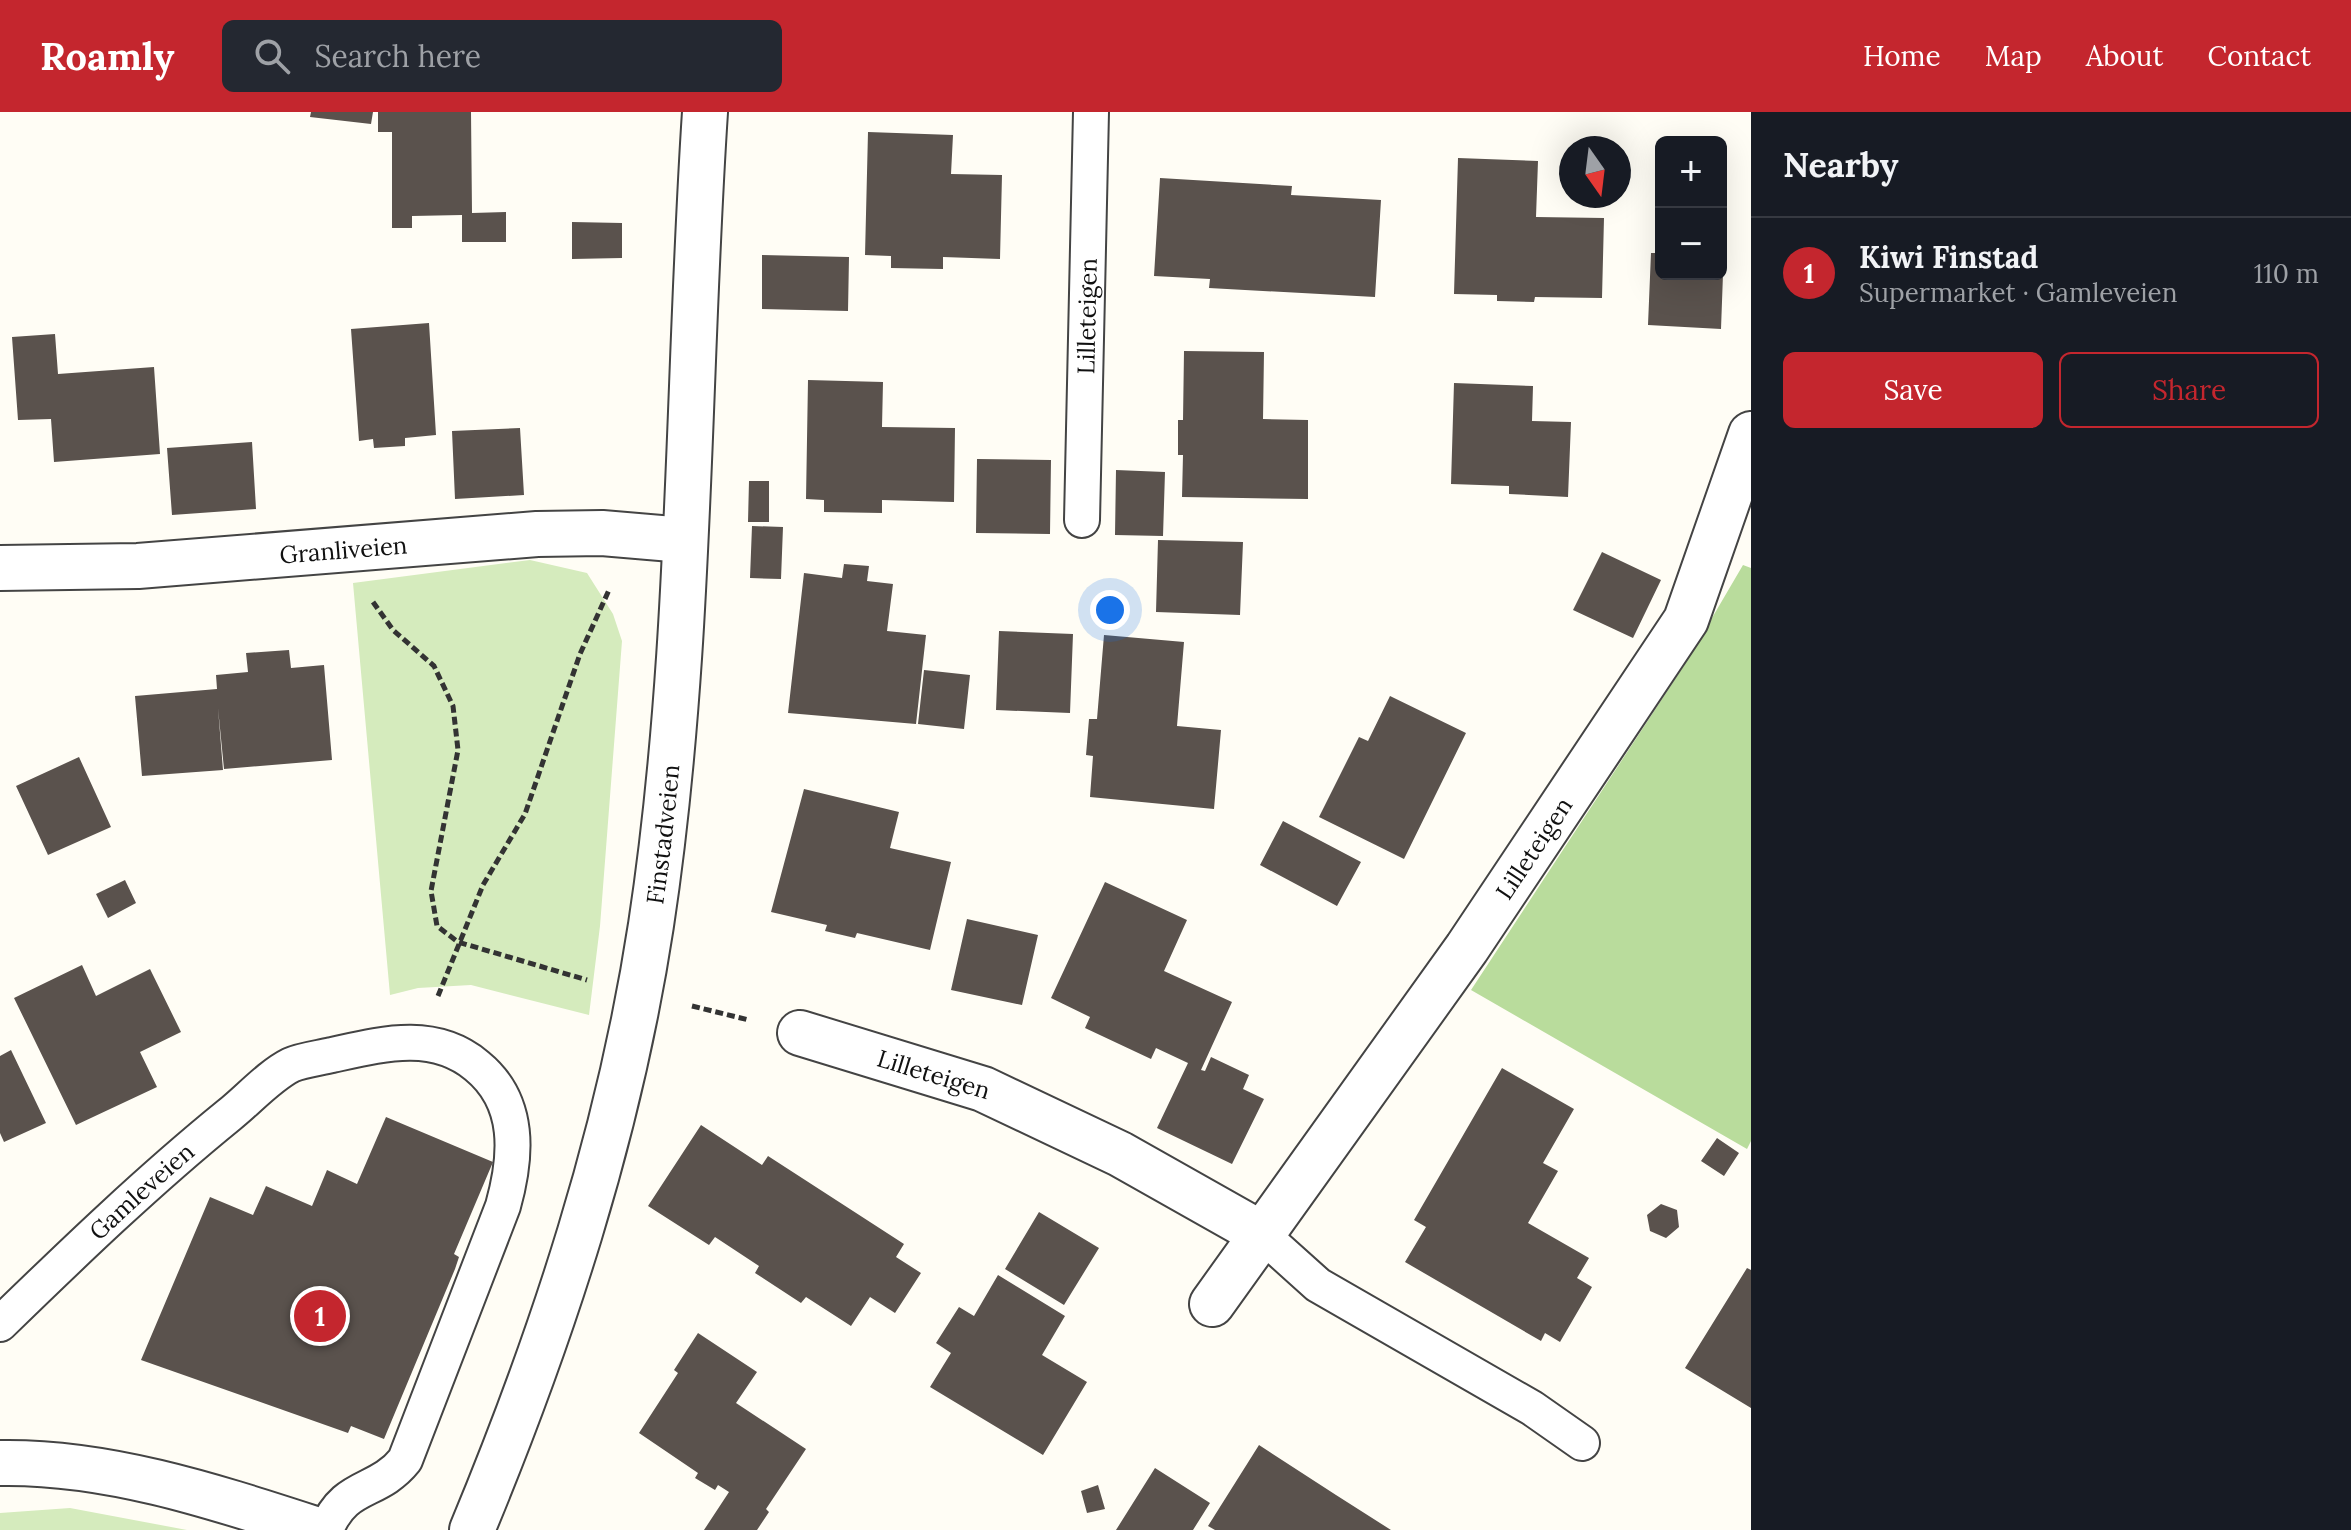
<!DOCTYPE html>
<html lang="en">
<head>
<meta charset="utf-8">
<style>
	body { margin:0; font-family:Lora,serif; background:#242831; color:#f1f3f6 }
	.controls { position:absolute; right:24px; top:24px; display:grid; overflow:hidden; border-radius:12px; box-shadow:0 8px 32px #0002 }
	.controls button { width:72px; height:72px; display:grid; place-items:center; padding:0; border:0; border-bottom:2px solid #363941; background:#171b24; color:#f1f3f6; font:40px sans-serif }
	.compass { position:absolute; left:1559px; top:24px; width:72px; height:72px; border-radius:50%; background:#171b24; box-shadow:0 8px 32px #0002; rotate:166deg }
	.you { position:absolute; left:1110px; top:498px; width:28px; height:28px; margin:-20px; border:6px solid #fff; border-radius:50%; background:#1a73e8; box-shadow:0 0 0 12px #1a73e833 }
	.badge { display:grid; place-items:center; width:52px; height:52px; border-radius:50%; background:#c4262e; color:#fff; font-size:26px; font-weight:700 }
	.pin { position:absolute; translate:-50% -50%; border:4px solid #fff; box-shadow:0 2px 8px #0006 }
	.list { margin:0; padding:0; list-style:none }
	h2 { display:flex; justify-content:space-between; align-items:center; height:104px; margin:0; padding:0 32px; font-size:34px }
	h2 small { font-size:26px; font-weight:400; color:#9ea1a6 }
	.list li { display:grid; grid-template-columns:52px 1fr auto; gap:24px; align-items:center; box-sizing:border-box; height:112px; padding:0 32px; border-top:2px solid #363941 }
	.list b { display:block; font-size:30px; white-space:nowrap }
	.list p { margin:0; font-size:26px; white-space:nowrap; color:#9ea1a6 }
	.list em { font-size:26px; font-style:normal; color:#9ea1a6 }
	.actions { display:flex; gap:16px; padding:24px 32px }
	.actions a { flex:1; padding:18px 0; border:2px solid #c4262e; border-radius:12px; text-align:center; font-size:28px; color:#c4262e }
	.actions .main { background:#c4262e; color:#fff }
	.icon { flex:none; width:44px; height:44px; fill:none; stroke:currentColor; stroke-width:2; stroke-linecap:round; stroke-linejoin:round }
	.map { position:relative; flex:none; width:1751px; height:1418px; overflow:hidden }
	header { display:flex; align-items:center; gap:48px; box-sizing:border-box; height:112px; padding:0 40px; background:#c4262e; color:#fff }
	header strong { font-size:38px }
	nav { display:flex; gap:44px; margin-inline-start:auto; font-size:28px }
	.search { width:560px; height:72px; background:#242831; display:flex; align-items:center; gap:20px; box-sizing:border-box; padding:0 28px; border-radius:12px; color:#9ea1a6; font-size:30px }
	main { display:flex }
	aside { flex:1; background:#171b24 }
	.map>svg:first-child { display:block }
	.green { fill:#d5ebbd }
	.forest { fill:#b9dc9c }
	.building { fill:#5a524d }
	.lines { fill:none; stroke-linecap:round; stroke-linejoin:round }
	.service-casing { stroke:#444; stroke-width:38 }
	.minor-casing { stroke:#444; stroke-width:48 }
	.path { stroke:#333; stroke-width:5; stroke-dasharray:8 4; stroke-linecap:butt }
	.service { stroke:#fff; stroke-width:34 }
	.minor { stroke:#fff; stroke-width:44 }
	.labels { text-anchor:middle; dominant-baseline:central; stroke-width:8; stroke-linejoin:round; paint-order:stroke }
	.street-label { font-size:24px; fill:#111; stroke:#fff }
</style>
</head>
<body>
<header>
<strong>Roamly</strong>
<div class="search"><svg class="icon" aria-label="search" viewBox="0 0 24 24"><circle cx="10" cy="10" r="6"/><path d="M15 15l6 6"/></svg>Search here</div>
<nav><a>Home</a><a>Map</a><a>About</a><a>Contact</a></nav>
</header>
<main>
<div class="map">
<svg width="1751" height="1418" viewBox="0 0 1751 1418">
	<rect width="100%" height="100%" fill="#fffdf5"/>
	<path class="green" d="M 530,448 L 587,461 L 613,502 L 622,529 L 600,814 L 589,903 L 471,873 L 418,876 L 390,883 L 353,471 Z
		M 70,1396 L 187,1418 L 0,1418 L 0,1401 Z"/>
	<path class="forest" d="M 1743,453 L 1751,456 L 1751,1029 L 1747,1037 L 1471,878 L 1685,552 Z"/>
	<path class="building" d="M 311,0 L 373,0 L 371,12 L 310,5 Z
		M 378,0 L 471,0 L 472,101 L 506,100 L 506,130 L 462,130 L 462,103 L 412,104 L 412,116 L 392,116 L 392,20 L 378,20 Z
		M 868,20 L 953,23 L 951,62 L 1002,63 L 1000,147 L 943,145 L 943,157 L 891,156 L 891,144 L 865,143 Z
		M 1458,46 L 1538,49 L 1536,105 L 1604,106 L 1602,186 L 1535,185 L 1534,190 L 1497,189 L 1497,183 L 1454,182 Z
		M 1160,66 L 1292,74 L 1291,83 L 1381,88 L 1375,185 L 1209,176 L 1210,167 L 1154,164 Z
		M 572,110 L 622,111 L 622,146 L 572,147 Z
		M 1651,141 L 1661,141 L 1661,162 L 1723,162 L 1721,217 L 1648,213 Z
		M 762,143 L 849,145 L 848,199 L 762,197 Z
		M 429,211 L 436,323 L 405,326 L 405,334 L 374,336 L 373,327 L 359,329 L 351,217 Z
		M 55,222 L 58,262 L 154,255 L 160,342 L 54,350 L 51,307 L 18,308 L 12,225 Z
		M 1184,239 L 1264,240 L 1263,307 L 1308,308 L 1308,387 L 1182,385 L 1183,343 L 1178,343 L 1178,308 L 1183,308 Z
		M 808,268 L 883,270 L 882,315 L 955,316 L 954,390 L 882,388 L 882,401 L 824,400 L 824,388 L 806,387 Z
		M 1454,271 L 1533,274 L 1532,309 L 1571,310 L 1568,385 L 1509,382 L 1509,374 L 1451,372 Z
		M 520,316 L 524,383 L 455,387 L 452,319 Z
		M 252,330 L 256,397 L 172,403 L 167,336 Z
		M 977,347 L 1051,348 L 1050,422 L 976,421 Z
		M 1116,358 L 1165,360 L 1163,424 L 1115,423 Z
		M 749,369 L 769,369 L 769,410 L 748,410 Z
		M 752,414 L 783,415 L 781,467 L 750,466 Z
		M 1158,428 L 1243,430 L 1240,503 L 1156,500 Z
		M 1602,440 L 1661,468 L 1633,526 L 1573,498 Z
		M 844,452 L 869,454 L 867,469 L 893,472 L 887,519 L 926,523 L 916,612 L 788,601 L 804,461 L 842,466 Z
		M 999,519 L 1073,522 L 1070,601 L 996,598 Z
		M 1104,523 L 1184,530 L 1177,614 L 1221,618 L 1214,697 L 1090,685 L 1093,644 L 1086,643 L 1089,607 L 1097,607 Z
		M 289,538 L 291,556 L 324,553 L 332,648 L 224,657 L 218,596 L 223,658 L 142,664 L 135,584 L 217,577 L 216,563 L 248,560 L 246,541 Z
		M 924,558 L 970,563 L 964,617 L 918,612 Z
		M 1390,584 L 1466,621 L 1404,747 L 1319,705 L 1359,625 L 1368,629 Z
		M 79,645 L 111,715 L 48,743 L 16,674 Z
		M 804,677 L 899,700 L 890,736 L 951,750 L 930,838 L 857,821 L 855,826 L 825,819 L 827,813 L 771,800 Z
		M 1283,709 L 1361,750 L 1337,794 L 1260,753 Z
		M 125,768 L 136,791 L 108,806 L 96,782 Z
		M 1105,770 L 1187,808 L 1164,859 L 1232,890 L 1201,958 L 1205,959 L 1211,945 L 1249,963 L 1243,977 L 1264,987 L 1232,1052 L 1157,1016 L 1188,951 L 1156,936 L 1151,947 L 1085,916 L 1090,905 L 1051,886 Z
		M 967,807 L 1038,823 L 1022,893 L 951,878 Z
		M 82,853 L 96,884 L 150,857 L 181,920 L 140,940 L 157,975 L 76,1013 L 14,886 Z
		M 11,938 L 46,1011 L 4,1030 L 0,1021 L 0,944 Z
		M 1502,956 L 1574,997 L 1543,1051 L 1558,1059 L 1528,1111 L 1589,1146 L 1577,1166 L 1592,1175 L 1560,1230 L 1545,1221 L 1541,1229 L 1405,1150 L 1426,1115 L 1414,1108 Z
		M 386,1005 L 493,1050 L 454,1142 L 459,1145 L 455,1157 L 384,1327 L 351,1314 L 348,1321 L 141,1248 L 210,1085 L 253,1103 L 266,1074 L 312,1094 L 327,1058 L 357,1072 Z
		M 701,1013 L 762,1053 L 768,1044 L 904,1132 L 896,1145 L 921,1161 L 895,1201 L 870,1185 L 851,1214 L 806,1185 L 801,1191 L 755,1161 L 759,1154 L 715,1125 L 709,1133 L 648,1094 Z
		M 1717,1026 L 1739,1041 L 1724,1064 L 1701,1049 Z
		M 1661,1092 L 1677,1098 L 1679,1115 L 1666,1126 L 1650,1119 L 1647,1103 Z
		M 1039,1100 L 1099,1136 L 1064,1193 L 1005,1157 Z
		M 1747,1156 L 1751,1158 L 1751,1296 L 1685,1256 Z
		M 998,1163 L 1065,1204 L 1042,1243 L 1087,1270 L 1043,1343 L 930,1275 L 951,1241 L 936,1231 L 959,1195 L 974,1204 Z
		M 698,1221 L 757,1260 L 736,1291 L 806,1337 L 766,1397 L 769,1400 L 757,1418 L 704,1418 L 729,1380 L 718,1373 L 715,1378 L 695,1366 L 698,1361 L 639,1321 L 678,1261 L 674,1258 Z
		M 1259,1333 L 1336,1383 L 1391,1418 L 1215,1418 L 1208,1414 Z
		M 1155,1356 L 1210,1391 L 1193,1418 L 1116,1418 Z
		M 1098,1373 L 1105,1397 L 1087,1401 L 1081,1379 Z"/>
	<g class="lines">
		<g class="service-casing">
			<g id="service">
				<path id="s1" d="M 1082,408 L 1091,0"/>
				<path d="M 1260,1121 L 1318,1173 L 1532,1296 L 1582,1331"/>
				<path id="s2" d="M 0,1212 C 74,1140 149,1068 229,1003 C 248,988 269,964 291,953 C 302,948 320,946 332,943 C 382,932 434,918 477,954 C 521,990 517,1044 503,1094 L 405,1348 C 377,1383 345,1370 326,1418"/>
			</g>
		</g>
		<g class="minor-casing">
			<g id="minor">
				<path id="s3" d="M 0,456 L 138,454 L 537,422 L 602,421 L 684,428"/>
				<path id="s4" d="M 800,921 L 983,977 L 1120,1042 L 1260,1121"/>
				<path id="s5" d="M 1212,1192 L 1467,836 L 1686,508 L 1751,322"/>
				<path d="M 0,1351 C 108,1349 216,1385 318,1418"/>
				<path id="s6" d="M 472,1418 C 553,1223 619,1022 651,813 C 692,544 687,271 705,0"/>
			</g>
		</g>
		<path class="path" d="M 373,490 L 393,518 L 434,554 L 453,594 L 458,638 L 431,779 L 437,814 L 458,830 L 587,868
			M 438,884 L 483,773 L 525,702 L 580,542 L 609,478
			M 692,894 L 749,908"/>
		<use href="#service" class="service"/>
		<use href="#minor" class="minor"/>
	</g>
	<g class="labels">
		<g class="street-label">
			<text stroke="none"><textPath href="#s1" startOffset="204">Lilleteigen</textPath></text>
			<text stroke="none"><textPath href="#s3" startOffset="344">Granliveien</textPath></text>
			<text stroke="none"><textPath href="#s6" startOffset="724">Finstadveien</textPath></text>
			<text stroke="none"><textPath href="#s5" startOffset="558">Lilleteigen</textPath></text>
			<text stroke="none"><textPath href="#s4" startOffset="140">Lilleteigen</textPath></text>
			<text stroke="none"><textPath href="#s2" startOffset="194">Gamleveien</textPath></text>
		</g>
	</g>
</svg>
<div class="controls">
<button>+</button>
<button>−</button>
</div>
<svg class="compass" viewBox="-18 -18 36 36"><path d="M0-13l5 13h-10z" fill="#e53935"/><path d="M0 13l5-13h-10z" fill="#9ea1a6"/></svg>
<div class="you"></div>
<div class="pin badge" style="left:320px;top:1204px">1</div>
</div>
<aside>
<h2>Nearby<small></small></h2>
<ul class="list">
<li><span class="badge">1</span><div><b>Kiwi Finstad</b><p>Supermarket · Gamleveien</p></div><em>110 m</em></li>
</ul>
<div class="actions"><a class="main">Save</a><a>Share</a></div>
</aside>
</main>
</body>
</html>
